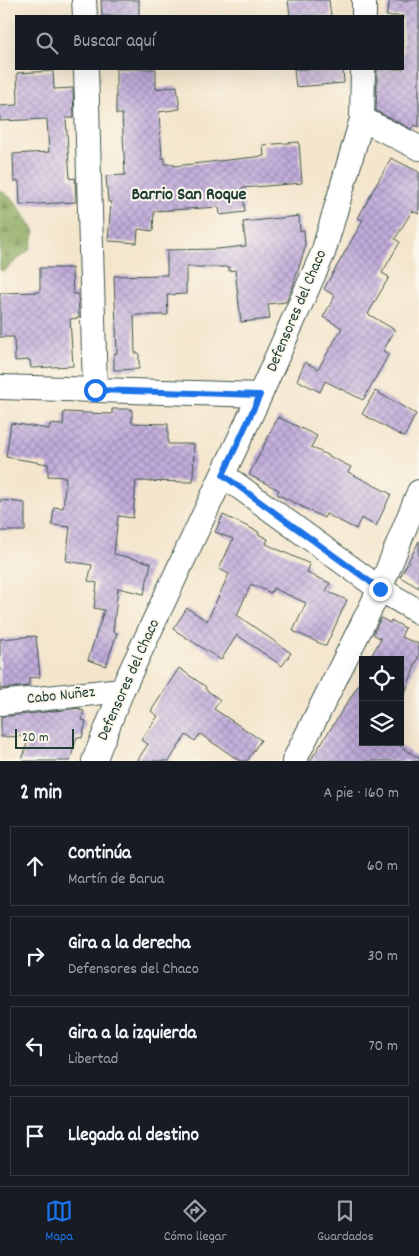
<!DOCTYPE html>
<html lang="es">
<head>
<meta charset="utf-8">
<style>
	body { margin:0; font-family:Dekko,sans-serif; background:#242831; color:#f1f3f6 }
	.controls { position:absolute; right:15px; bottom:15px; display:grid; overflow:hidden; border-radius:0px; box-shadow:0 5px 20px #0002 }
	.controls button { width:45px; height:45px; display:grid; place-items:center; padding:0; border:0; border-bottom:1px solid #363941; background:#171b24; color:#f1f3f6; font:25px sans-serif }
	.scale { position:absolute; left:15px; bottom:12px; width:59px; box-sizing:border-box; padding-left:5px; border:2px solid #1f3d34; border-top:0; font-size:14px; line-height:18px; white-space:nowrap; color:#1f3d34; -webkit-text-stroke:4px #fbf7ec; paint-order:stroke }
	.stop { position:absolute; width:15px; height:15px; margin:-11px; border:4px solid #1a73e8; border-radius:50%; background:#fff }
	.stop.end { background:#1a73e8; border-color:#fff; box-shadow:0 1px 5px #0008 }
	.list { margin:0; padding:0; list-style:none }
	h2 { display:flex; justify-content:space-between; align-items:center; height:65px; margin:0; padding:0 20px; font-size:21px }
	h2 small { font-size:16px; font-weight:400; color:#9ea1a6 }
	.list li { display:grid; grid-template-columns:32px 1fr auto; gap:15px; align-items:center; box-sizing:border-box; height:80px; margin:0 10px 10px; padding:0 10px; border:1px solid #363941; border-radius:0px }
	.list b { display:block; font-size:19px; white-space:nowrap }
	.list p { margin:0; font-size:16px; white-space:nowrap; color:#9ea1a6 }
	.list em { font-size:16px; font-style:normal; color:#9ea1a6 }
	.icon { flex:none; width:28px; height:28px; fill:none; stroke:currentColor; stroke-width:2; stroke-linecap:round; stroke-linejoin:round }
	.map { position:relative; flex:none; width:419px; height:761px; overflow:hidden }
	.search { position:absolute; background:#171b24; box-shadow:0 5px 20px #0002; left:15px; right:15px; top:15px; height:55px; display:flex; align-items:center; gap:12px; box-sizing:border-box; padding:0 18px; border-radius:0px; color:#9ea1a6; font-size:19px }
	.sheet { height:425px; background:#171b24 }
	nav { display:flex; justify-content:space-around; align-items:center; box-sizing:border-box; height:70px; border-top:1px solid #363941; background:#171b24; font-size:14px; color:#9ea1a6 }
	nav a { display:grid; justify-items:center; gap:2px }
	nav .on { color:#1a73e8 }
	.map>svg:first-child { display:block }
	.forest { fill:url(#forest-firs); stroke:#547247 }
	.building { fill:url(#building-cross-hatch) }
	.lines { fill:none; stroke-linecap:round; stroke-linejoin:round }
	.street-casing { stroke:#3f564b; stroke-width:26 }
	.street { stroke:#fff; stroke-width:24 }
	.route { stroke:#1a73e8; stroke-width:6 }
	.labels { text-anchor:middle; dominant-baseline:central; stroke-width:4; stroke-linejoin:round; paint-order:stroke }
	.street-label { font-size:16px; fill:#1f3d34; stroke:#fbf7ec }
	.neighbourhood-label { font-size:18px; font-weight:bold; fill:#1f3d34; stroke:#fbf7ec }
</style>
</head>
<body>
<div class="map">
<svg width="419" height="761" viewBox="0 0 419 761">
	<defs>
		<pattern id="forest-firs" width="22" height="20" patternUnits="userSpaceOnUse" patternTransform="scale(1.25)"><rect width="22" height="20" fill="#88a65a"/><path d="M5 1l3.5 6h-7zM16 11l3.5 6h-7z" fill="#6f884b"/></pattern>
		<pattern id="building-cross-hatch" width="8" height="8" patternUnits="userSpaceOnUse" patternTransform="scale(1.25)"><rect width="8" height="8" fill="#c1acdb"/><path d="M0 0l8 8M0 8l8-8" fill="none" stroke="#9c8db2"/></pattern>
	</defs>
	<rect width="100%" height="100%" fill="#fbf7ec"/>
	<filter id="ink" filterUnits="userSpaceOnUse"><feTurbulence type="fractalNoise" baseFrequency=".02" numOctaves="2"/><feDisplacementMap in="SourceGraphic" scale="10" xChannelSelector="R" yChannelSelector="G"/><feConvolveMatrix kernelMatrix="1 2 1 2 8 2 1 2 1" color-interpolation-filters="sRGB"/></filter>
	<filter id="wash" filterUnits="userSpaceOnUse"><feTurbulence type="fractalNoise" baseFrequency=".0096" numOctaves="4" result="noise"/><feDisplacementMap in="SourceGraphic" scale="20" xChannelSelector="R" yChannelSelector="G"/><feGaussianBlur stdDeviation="1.12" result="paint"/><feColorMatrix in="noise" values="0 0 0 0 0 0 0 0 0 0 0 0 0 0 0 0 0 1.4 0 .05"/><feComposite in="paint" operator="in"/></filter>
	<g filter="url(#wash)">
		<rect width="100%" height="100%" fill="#f4e6cd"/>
		<path class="forest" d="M 0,190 L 15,201 L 35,231 L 30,249 L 4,271 L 0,270 Z"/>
		<g id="blocks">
			<path class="building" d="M 101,0 L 139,0 L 139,16 L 102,16 Z
				M 288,0 L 329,0 L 331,16 L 290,16 Z
				M 390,0 L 419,0 L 419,127 L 414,125 L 411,129 L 376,111 L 377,69 L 403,69 L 403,16 L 386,16 Z
				M 116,69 L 156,69 L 156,89 L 177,86 L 180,109 L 159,112 L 162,158 L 165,158 L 165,164 L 174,164 L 174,166 L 264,156 L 263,145 L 299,142 L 302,183 L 242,188 L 245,212 L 220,215 L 219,207 L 154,211 L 153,231 L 138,229 L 137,243 L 108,241 L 111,202 L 108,202 L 106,176 L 125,175 L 122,114 L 116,114 Z
				M 294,69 L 343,69 L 344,83 L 296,87 Z
				M 53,71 L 54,89 L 73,88 L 74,118 L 66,118 L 70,179 L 75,178 L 76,202 L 20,205 L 19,181 L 14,181 L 13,154 L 49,152 L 47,119 L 0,121 L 0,106 L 18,105 L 17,73 Z
				M 391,158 L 419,172 L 419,214 L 412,211 L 395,239 L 400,242 L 382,273 L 389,277 L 368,314 L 395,330 L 383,351 L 389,354 L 363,400 L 325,381 L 320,392 L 297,380 L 305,362 L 318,369 L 342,328 L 323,317 L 335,296 L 324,289 L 363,220 L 358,218 Z
				M 299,216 L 300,231 L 304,230 L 305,248 L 293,286 L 286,302 L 268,304 L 270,319 L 241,322 L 235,270 L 229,271 L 229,267 L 186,267 L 186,294 L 167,295 L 168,315 L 134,315 L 135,353 L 139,353 L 139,369 L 114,370 L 114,354 L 117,353 L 114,276 L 167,275 L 167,250 L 217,249 L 246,246 L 243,222 Z
				M 40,268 L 72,268 L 73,294 L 78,294 L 79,318 L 70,319 L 73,366 L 31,368 L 30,360 L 15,361 L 14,337 L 0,337 L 0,293 L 40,292 Z
				M 375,391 L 416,414 L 404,437 L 362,414 Z
				M 112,409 L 132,409 L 132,423 L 168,424 L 168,444 L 194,444 L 193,482 L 136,481 L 133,518 L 118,516 L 114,554 L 151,563 L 144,594 L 118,588 L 113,632 L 117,633 L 106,666 L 88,660 L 104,610 L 94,608 L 97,583 L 88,581 L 92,565 L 66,561 L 70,527 L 52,525 L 54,507 L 63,508 L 66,477 L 48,476 L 48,464 L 6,457 L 11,423 L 49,429 L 50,424 L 63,425 L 64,412 L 112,414 Z
				M 278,417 L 317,436 L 311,447 L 351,467 L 348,472 L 391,494 L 376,526 L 361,518 L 356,529 L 326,514 L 324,518 L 277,494 L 279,490 L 249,475 Z
				M 0,500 L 25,503 L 25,531 L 0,531 Z
				M 223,515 L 259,532 L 258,534 L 268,539 L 266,544 L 310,564 L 307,573 L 330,583 L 326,591 L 347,600 L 326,646 L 293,631 L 306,603 L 273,588 L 271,593 L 251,584 L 237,615 L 291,653 L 282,666 L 237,635 L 221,660 L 173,629 L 187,608 L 207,621 L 229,574 L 219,569 L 233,539 L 215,532 Z
				M 419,541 L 419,588 L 400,577 Z
				M 381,618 L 390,623 L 391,620 L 405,628 L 401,637 L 419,644 L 419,655 L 402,701 L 400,701 L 400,660 L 369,660 L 381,639 L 373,634 Z
				M 36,636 L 40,677 L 29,678 L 29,686 L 0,689 L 0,639 Z
				M 179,668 L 206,687 L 205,689 L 220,700 L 214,709 L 261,740 L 247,761 L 240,761 L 200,734 L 195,741 L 186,735 L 169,761 L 137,761 L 148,744 L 141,740 L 158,716 L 151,711 Z
				M 363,678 L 363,742 L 394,742 L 419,758 L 419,761 L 310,761 Z
				M 80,708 L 79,710 L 84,711 L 82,720 L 86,721 L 82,738 L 77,737 L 70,761 L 22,761 L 29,736 L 1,737 L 1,717 Z"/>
		</g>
	</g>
	<g filter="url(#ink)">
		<use href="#blocks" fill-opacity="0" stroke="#3f564b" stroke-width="1"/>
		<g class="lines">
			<g class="street-casing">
				<path id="street" d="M 84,0 L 85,16
					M 364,16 L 364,0
					M 86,69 L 95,390
					M 362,119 L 419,148
					M 0,387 L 260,395
					M 223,475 L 380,589 L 419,612
					M 0,703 L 122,690
					M 94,761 L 122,690 L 260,395 L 323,253 L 362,119 L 363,69
					M 294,761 L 380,589 L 419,492"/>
			</g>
			<use href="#street" class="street"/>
		</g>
	</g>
	<g class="lines" filter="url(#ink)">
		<path class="route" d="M 95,390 L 260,395 L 223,475 L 380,589"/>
	</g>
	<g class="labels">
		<g class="street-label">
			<text transform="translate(297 311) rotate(-67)">Defensores del Chaco</text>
			<text transform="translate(129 680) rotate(-66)">Defensores del Chaco</text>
			<text transform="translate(61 696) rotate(-6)">Cabo Nuñez</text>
		</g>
		<g class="neighbourhood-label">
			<text x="189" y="195">Barrio San Roque</text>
		</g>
	</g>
</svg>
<div class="controls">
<button><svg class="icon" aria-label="locate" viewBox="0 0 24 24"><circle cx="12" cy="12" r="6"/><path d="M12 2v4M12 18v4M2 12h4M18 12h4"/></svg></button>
<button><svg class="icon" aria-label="layers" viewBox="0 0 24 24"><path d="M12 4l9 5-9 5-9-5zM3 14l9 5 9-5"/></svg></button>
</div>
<div class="scale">20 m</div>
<div class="stop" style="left:95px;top:390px"></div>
<div class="stop end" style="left:380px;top:589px"></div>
<div class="search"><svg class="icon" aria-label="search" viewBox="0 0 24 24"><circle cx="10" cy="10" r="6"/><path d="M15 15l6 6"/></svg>Buscar aquí</div>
</div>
<section class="sheet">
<h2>2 min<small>A pie · 160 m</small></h2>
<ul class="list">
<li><svg class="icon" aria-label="ahead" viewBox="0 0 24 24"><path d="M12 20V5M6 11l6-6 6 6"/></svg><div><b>Continúa</b><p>Martín de Barua</p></div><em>60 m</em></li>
<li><svg class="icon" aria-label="right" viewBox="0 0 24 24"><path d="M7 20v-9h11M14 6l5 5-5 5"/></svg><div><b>Gira a la derecha</b><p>Defensores del Chaco</p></div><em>30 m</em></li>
<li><svg class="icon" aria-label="left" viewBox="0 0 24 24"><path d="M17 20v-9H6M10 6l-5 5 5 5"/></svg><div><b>Gira a la izquierda</b><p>Libertad</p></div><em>70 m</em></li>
<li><svg class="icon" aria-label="arrive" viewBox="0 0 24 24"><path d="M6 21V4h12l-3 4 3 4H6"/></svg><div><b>Llegada al destino</b></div></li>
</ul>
</section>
<nav>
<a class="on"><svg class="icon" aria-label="map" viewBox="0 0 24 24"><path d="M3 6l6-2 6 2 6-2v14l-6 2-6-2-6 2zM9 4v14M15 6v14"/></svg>Mapa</a>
<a><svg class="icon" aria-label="directions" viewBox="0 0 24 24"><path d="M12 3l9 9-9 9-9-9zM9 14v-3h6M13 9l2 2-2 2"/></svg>Cómo llegar</a>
<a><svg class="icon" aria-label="saved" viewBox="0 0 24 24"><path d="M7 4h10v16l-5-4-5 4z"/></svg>Guardados</a>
</nav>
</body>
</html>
